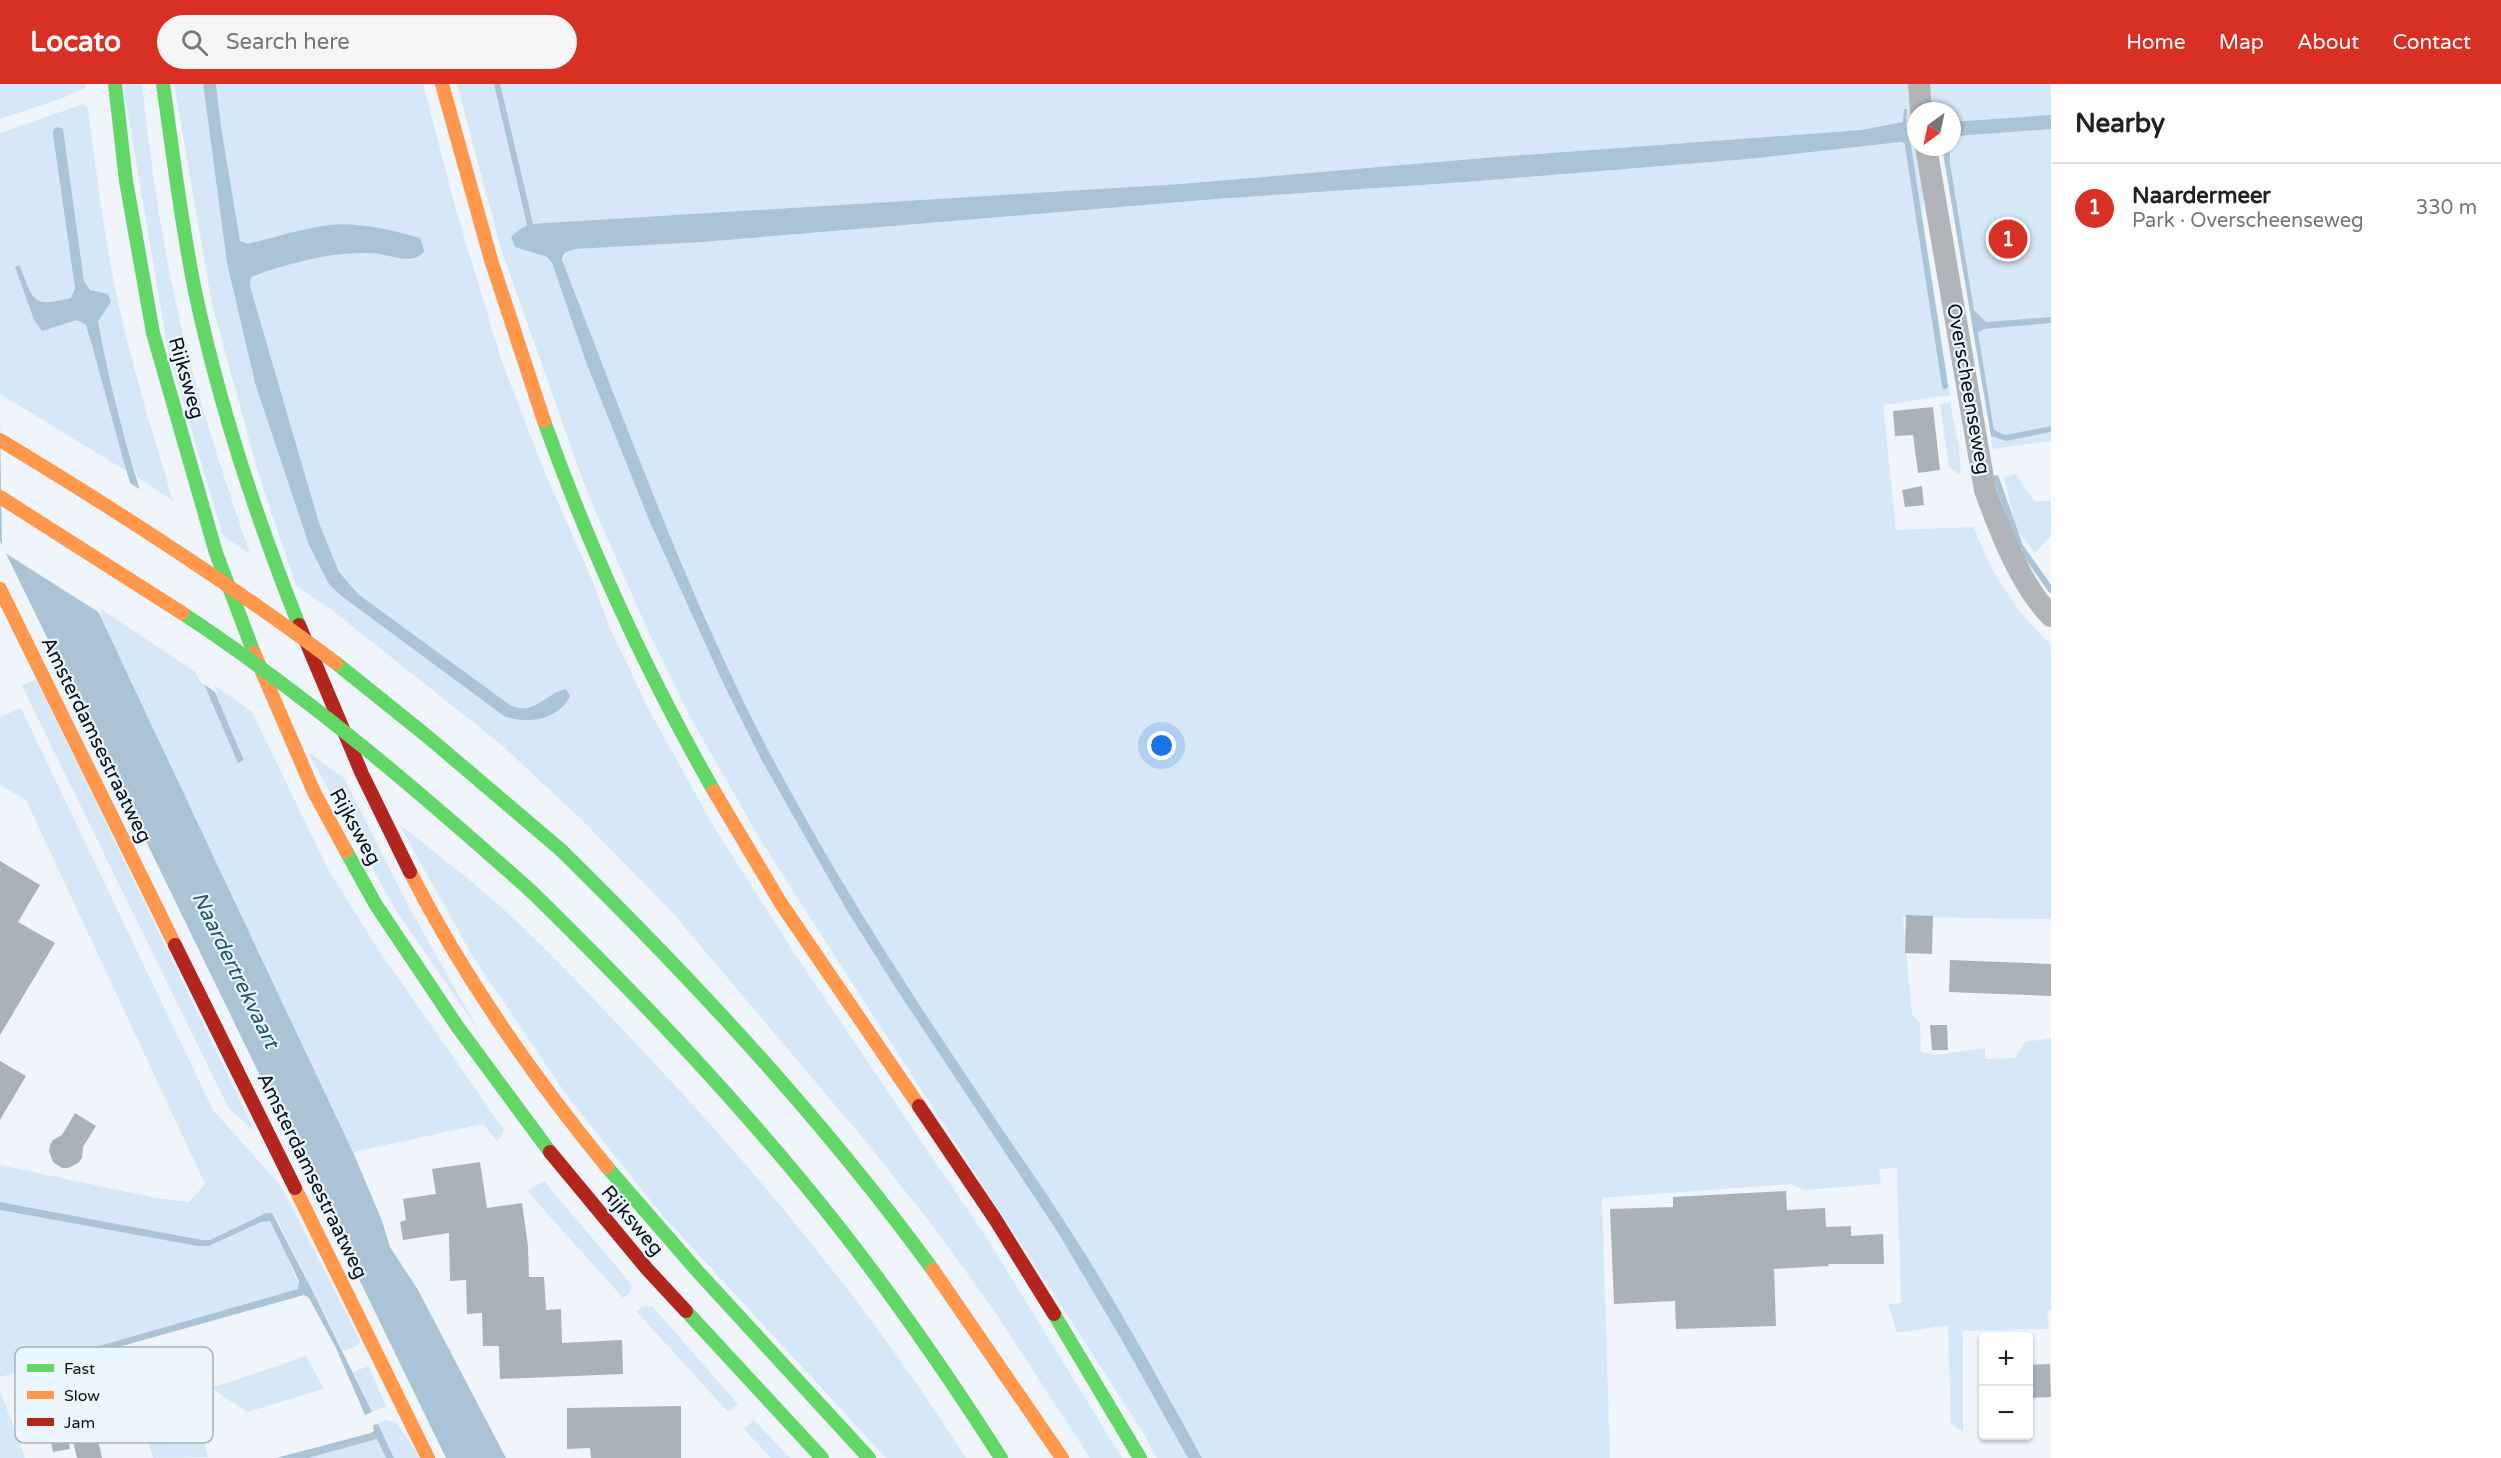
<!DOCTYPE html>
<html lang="en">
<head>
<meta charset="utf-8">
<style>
	body { margin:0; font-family:"Varela Round",sans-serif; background:#f6f6f6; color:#222 }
	.controls { position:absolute; right:18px; bottom:18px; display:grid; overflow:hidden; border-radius:6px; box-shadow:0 2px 4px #0004 }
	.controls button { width:54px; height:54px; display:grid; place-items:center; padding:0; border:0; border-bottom:2px solid #e0e0e0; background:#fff; color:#222; font:30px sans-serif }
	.compass { position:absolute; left:1907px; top:18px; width:54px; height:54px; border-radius:50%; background:#fff; box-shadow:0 2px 4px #0004; rotate:213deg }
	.you { position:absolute; left:1162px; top:662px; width:21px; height:21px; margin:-15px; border:4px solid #fff; border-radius:50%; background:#1a73e8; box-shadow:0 0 0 9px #1a73e833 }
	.badge { display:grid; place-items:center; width:39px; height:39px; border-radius:50%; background:#d93025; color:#fff; font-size:20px; font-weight:700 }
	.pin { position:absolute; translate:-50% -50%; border:3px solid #fff; box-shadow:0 2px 6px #0006 }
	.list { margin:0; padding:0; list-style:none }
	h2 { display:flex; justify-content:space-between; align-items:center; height:78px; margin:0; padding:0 24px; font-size:26px }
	h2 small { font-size:20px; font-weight:400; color:#767676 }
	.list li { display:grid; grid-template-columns:39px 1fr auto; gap:18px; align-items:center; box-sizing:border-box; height:90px; padding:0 24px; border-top:2px solid #e0e0e0 }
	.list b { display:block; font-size:22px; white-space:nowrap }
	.list p { margin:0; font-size:20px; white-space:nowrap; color:#767676 }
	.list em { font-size:20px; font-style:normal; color:#767676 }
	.icon { flex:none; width:33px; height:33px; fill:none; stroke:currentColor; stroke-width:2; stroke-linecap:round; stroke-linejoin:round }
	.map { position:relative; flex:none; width:2051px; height:1374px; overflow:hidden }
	header { display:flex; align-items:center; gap:36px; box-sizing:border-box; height:84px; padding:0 30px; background:#d93025; color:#fff }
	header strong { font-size:28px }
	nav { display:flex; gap:33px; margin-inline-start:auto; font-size:21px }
	.search { width:420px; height:54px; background:#f6f6f6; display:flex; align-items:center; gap:15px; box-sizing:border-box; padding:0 21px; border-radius:33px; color:#767676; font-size:22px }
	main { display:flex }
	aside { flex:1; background:#fff }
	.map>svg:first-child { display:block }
	.green { fill:#d6e8f7 }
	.water { fill:#aac3d6 }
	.pier { fill:#eff5fa }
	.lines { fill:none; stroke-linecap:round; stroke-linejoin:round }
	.stream { stroke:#aac3d6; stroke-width:6 }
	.building { fill:#aab2b9 }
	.street { stroke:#b1b4b8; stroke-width:22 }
	.fast { stroke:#63d668; stroke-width:14 }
	.slow { stroke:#ff974d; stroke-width:14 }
	.jam { stroke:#b3261e; stroke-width:14 }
	.fast-bridge { stroke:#63d668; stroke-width:14 }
	.slow-bridge { stroke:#ff974d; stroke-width:14 }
	.labels { text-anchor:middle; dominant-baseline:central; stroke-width:4.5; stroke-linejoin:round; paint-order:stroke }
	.street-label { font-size:20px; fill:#0c1217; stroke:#ebf6fe }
	.water-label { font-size:21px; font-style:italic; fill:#1e5579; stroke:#ebf6fe }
	.key { fill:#ebf6fe; stroke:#a8b2b9; stroke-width:1.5 }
	.key-label { font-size:16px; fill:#0c1217 }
</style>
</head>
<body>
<header>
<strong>Locato</strong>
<div class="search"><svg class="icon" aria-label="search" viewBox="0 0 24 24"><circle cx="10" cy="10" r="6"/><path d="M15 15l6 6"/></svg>Search here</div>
<nav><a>Home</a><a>Map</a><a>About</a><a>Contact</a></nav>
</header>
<main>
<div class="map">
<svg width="2051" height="1374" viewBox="0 0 2051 1374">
	<rect width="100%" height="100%" fill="#eff5fa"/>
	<path class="green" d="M 0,0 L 85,0 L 85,4 L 63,14 L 0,35 Z
		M 123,0 L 142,0 C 152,92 166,185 189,274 C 206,340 228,405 250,470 L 223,452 L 168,267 Z
		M 174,0 L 203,0 L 227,179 L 255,299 L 309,461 L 329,500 L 340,511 L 504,632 C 518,638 528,638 543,633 L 558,607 C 543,619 529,630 510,621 L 358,510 L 339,488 L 319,439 L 250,202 L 251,193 L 298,178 L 332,170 L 373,169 L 410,176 L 424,168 L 423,160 L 419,154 C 392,146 358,138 328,141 C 301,145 274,153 247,160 L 240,157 L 221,43 L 216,0 L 423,0 L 456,126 L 502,278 L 545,389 L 591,493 L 609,542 L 648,624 L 714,743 L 795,870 L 990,1159 L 1122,1374 L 1090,1374 L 993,1225 L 932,1141 L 868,1060 L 671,827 L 581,735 L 498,658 L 329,524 L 296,502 L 260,395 L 212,220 Z
		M 457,0 L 1913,0 L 1916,28 L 1916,63 L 1925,102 L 1922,131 L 1950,311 L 1883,321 L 1896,446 L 1974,443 C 1989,487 2017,529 2051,561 L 2051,835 L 1903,833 L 1912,931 L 1920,939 L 1921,968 L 1937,971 L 1985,964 L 1985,975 L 2015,974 L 2025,958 L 2051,954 L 2051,1226 L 2047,1226 L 2049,1245 L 1963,1247 L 1963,1348 L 1951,1340 L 1948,1241 L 1897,1249 L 1888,1220 L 1901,1219 L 1897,1084 L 1879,1085 L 1881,1100 L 1804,1106 L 1791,1100 L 1602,1114 L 1610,1374 L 1202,1374 C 1159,1296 1116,1218 1068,1143 C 1040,1099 1009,1056 980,1012 C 914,914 849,814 792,710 C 697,540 633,357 562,176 L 567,167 L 575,165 L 703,158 L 1216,115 L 1466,98 L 1748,75 L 1901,58 L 1911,62 L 1904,25 L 1903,38 L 1861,46 L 1496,73 L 1180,100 L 530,140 C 518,146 517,150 515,163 L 547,173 L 552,179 L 586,278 L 649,436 L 724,601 L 762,677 L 846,825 L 897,906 L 1057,1147 L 1120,1253 L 1188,1374 L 1157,1374 L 1144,1350 L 809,832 L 763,760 L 690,633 L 648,547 L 587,408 L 501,165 Z
		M 1929,0 L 2051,0 L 2051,342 L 2005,351 L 1994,346 L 1950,79 L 1952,27 L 1943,27 L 1941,21 L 1937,23 L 1937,27 L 1930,27 Z
		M 83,20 L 88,24 C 96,87 104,151 117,214 C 132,282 153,350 173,417 L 137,393 L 116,326 L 104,270 L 98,236 L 102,210 L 90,206 L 84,197 L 63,45 L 58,43 L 75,204 L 71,214 C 30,224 35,217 19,182 L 15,183 L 34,236 L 42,247 L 77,236 L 86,241 L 128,388 L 0,310 L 0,49 Z
		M 1950,319 L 1959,362 L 1961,391 L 1949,384 L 1940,320 Z
		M 2051,348 L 2051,357 L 1993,365 L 1991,352 L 2006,357 Z
		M 2016,390 L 2034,417 L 2051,417 L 2051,452 L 2035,469 L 2016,445 L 2004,393 Z
		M 95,521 L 200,591 L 238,679 L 244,676 L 210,598 L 252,628 L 328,785 L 376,862 L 504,1046 L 501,1054 L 497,1057 L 483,1040 L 353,1068 Z
		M 36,595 L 255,1047 L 230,1026 L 223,1013 L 22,602 Z
		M 21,624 L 213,1026 L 281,1102 L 361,1258 L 353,1264 L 343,1267 L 280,1142 L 272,1129 L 266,1129 L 210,1156 L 202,1156 L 0,1118 L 0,1081 L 156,1114 L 189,1118 L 205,1100 L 26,716 L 0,701 L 0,633 Z
		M 307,667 L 344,694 L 409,823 L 480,949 L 397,828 Z
		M 399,740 C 433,767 468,794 501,823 C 556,873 606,928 657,982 C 771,1104 876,1233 966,1374 L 886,1374 L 662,1131 L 568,1013 L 473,873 Z
		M 544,1097 L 632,1201 L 630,1209 L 623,1214 L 527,1107 Z
		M 0,1126 L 197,1162 L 209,1162 L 261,1138 L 270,1137 L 282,1159 L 299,1202 L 298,1205 L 64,1272 L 63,1276 L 0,1293 Z
		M 643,1222 L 652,1222 L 738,1320 L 728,1328 L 636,1227 Z
		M 306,1272 L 324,1305 L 247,1328 L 211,1304 Z
		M 369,1282 L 386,1322 L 372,1328 L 353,1288 Z
		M 0,1306 L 25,1374 L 0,1374 Z
		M 195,1323 L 208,1373 L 153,1374 L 143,1337 Z
		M 385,1336 L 397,1339 L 420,1374 L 394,1374 L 378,1340 Z
		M 754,1336 L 790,1374 L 771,1374 L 744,1345 Z
		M 377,1355 L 386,1374 L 308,1374 Z"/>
	<path class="water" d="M 203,0 L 216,0 L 221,43 L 240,157 L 248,160 C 274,153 301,145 329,141 C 358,138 392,146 420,154 L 423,161 L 424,168 C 410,183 388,169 370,169 C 328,168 290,179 251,193 L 250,202 L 319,439 L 339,488 L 358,510 L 510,621 C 535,633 545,609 566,605 L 570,612 C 559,636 526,641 504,632 L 340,511 L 329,500 L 309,461 L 255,299 L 227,179 Z
		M 1904,25 L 1907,25 L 1906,40 L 1911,62 L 1901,58 L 1748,75 L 1466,98 L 1216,115 L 703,158 L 575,165 C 568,167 563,168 562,176 C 633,357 697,540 792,710 C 849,814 914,914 980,1012 C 1009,1056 1040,1099 1068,1143 C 1116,1217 1159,1296 1202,1374 L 1188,1374 L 1120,1253 L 1057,1147 L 897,906 L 846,825 L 762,677 L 724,601 L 649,436 L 586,278 L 552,179 L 547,173 L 515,163 L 511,153 L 520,145 L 530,140 L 1180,100 L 1496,73 L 1861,46 L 1903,38 Z
		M 2051,31 L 2051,45 L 1955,52 L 1952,57 L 1952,38 Z
		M 58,43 L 63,45 L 84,197 L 90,206 L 108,210 L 111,218 L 98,237 C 125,389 182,534 244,676 L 238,679 C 207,608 177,537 151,464 C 125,391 108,315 86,241 L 77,236 L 42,247 L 34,236 L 15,183 L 19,181 C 35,217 30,224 71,214 L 75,204 L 53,50 L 54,45 Z
		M 1942,63 L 1950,63 L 1950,79 L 1974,226 L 1986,238 L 2051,233 L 2051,239 L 1984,245 L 1978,248 L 1994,346 L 2005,351 L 2051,342 L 2051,348 L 2006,357 L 1991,352 Z
		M 0,337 L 95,521 L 300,956 L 353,1068 L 382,1137 L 390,1163 L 418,1206 L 506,1374 L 446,1374 L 0,457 Z
		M 0,1118 L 202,1156 L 210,1156 L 266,1129 L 272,1129 L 312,1206 L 372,1328 L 365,1331 L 336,1264 L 309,1214 L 304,1211 L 65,1278 L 63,1276 L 64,1272 L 298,1205 L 299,1197 L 270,1137 L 261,1138 L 209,1162 L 197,1162 L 0,1126 Z
		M 378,1340 L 394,1374 L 386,1374 L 377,1355 L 308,1374 L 276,1374 L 371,1349 L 374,1347 L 373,1341 Z"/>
	<path class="pier" d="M 0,334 L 3,336 L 103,531 L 2,467 Z
		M 127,397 L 144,408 L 163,468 L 218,610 L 199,597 L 148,464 Z"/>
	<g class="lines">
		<path class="stream" d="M 497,0 L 530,140
			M 1908,62 L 1945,302
			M 1996,394 L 2020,462 L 2051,506"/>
	</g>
	<path class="building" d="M 1933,323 L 1940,386 L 1918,389 L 1913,351 L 1895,352 L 1893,327 Z
		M 1922,402 L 1924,421 L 1905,423 L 1902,406 Z
		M 0,777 L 40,801 L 18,838 L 55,859 L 0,951 Z
		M 1906,831 L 1933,832 L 1932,870 L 1905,869 Z
		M 1950,876 L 2051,880 L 2051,912 L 1949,908 Z
		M 1930,941 L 1947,941 L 1948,966 L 1932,966 Z
		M 0,977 L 26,992 L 0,1036 Z
		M 75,1029 L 96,1042 L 83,1063 L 82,1074 L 78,1079 L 68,1084 L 62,1084 L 53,1078 L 49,1067 L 50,1061 L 53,1056 L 62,1051 Z
		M 480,1078 L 487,1124 L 522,1119 L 528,1162 L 529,1193 L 544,1193 L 546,1226 L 561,1225 L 562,1259 L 622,1256 L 623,1290 L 500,1295 L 499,1262 L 483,1262 L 482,1229 L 467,1230 L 466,1196 L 450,1197 L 449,1149 L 403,1156 L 400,1138 L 406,1136 L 403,1115 L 436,1110 L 432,1085 Z
		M 1786,1107 L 1787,1126 L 1825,1124 L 1826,1143 L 1851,1142 L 1851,1152 L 1883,1150 L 1884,1180 L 1828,1180 L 1829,1182 L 1774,1185 L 1776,1242 L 1676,1245 L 1675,1217 L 1614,1220 L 1610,1125 L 1673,1123 L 1673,1113 Z
		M 2050,1280 L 2051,1313 L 2029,1314 L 2028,1281 Z
		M 681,1322 L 681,1374 L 591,1374 L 590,1364 L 567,1365 L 567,1324 Z
		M 67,1349 L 70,1365 L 53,1368 L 50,1353 Z
		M 97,1351 L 102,1374 L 77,1374 L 73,1357 Z"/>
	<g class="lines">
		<path class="street" d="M 1919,0 L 1921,27
			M 1926,63 L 1985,406 C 1999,445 2021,502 2051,532"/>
		<path class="fast" d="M 115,0 L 126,97 L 153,249 L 216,469 L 254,569
			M 163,0 C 173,69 181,139 195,207 C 219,321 256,433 299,541
			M 544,337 C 590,466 646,588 714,707
			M 561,766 C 695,898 822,1034 933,1186
			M 346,767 L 376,821 L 457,942 L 550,1068
			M 532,808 C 641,915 747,1026 842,1147 C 899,1220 951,1296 1001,1374
			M 607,1083 L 700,1190 L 869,1374
			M 686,1227 L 822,1374
			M 1054,1230 L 1140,1374"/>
		<path class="slow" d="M 442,0 L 491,176 L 544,337
			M 0,505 L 175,861
			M 254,569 L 314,708 L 346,767
			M 714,707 L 780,818 L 919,1022
			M 410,788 C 464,894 532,991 607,1083
			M 295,1104 L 428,1374
			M 933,1186 L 1062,1374"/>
		<path class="jam" d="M 299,541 L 362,690 L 410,788
			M 175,861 L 295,1104
			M 919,1022 L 995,1135 L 1054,1230
			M 550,1068 L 647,1185 L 686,1227"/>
		<path class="fast-bridge" d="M 182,529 C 307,611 421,709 532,808
			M 336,579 L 428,653 L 561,766"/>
		<path class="slow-bridge" d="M 0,356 C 116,426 228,498 336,579
			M 0,413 L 182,529"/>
	</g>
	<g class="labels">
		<g class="street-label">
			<text transform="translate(186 294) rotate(74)">Rijksweg</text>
			<text transform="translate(1968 305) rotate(80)">Overscheenseweg</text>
			<text transform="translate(96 656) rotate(64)">Amsterdamsestraatweg</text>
			<text transform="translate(355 743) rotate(61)">Rijksweg</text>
			<text transform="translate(312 1092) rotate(64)">Amsterdamsestraatweg</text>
			<text transform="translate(632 1137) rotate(50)">Rijksweg</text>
		</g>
		<g class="water-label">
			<text transform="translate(235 886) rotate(64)">Naardertrekvaart</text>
		</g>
	</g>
	<rect x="15" y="1263" width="198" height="96" rx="9" class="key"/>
	<rect x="27" y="1280" width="27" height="8" fill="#63d668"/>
	<rect x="27" y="1307" width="27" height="8" fill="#ff974d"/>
	<rect x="27" y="1334" width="27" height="8" fill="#b3261e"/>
	<g class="key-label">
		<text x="64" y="1290">Fast</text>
		<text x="64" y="1317">Slow</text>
		<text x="64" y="1344">Jam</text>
	</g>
</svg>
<div class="controls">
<button>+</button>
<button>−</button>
</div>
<svg class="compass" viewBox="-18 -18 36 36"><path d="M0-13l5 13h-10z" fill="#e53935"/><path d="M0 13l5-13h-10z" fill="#767676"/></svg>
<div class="you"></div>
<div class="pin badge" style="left:2008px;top:155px">1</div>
</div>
<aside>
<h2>Nearby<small></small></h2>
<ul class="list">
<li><span class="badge">1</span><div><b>Naardermeer</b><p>Park · Overscheenseweg</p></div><em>330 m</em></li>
</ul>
</aside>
</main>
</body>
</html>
